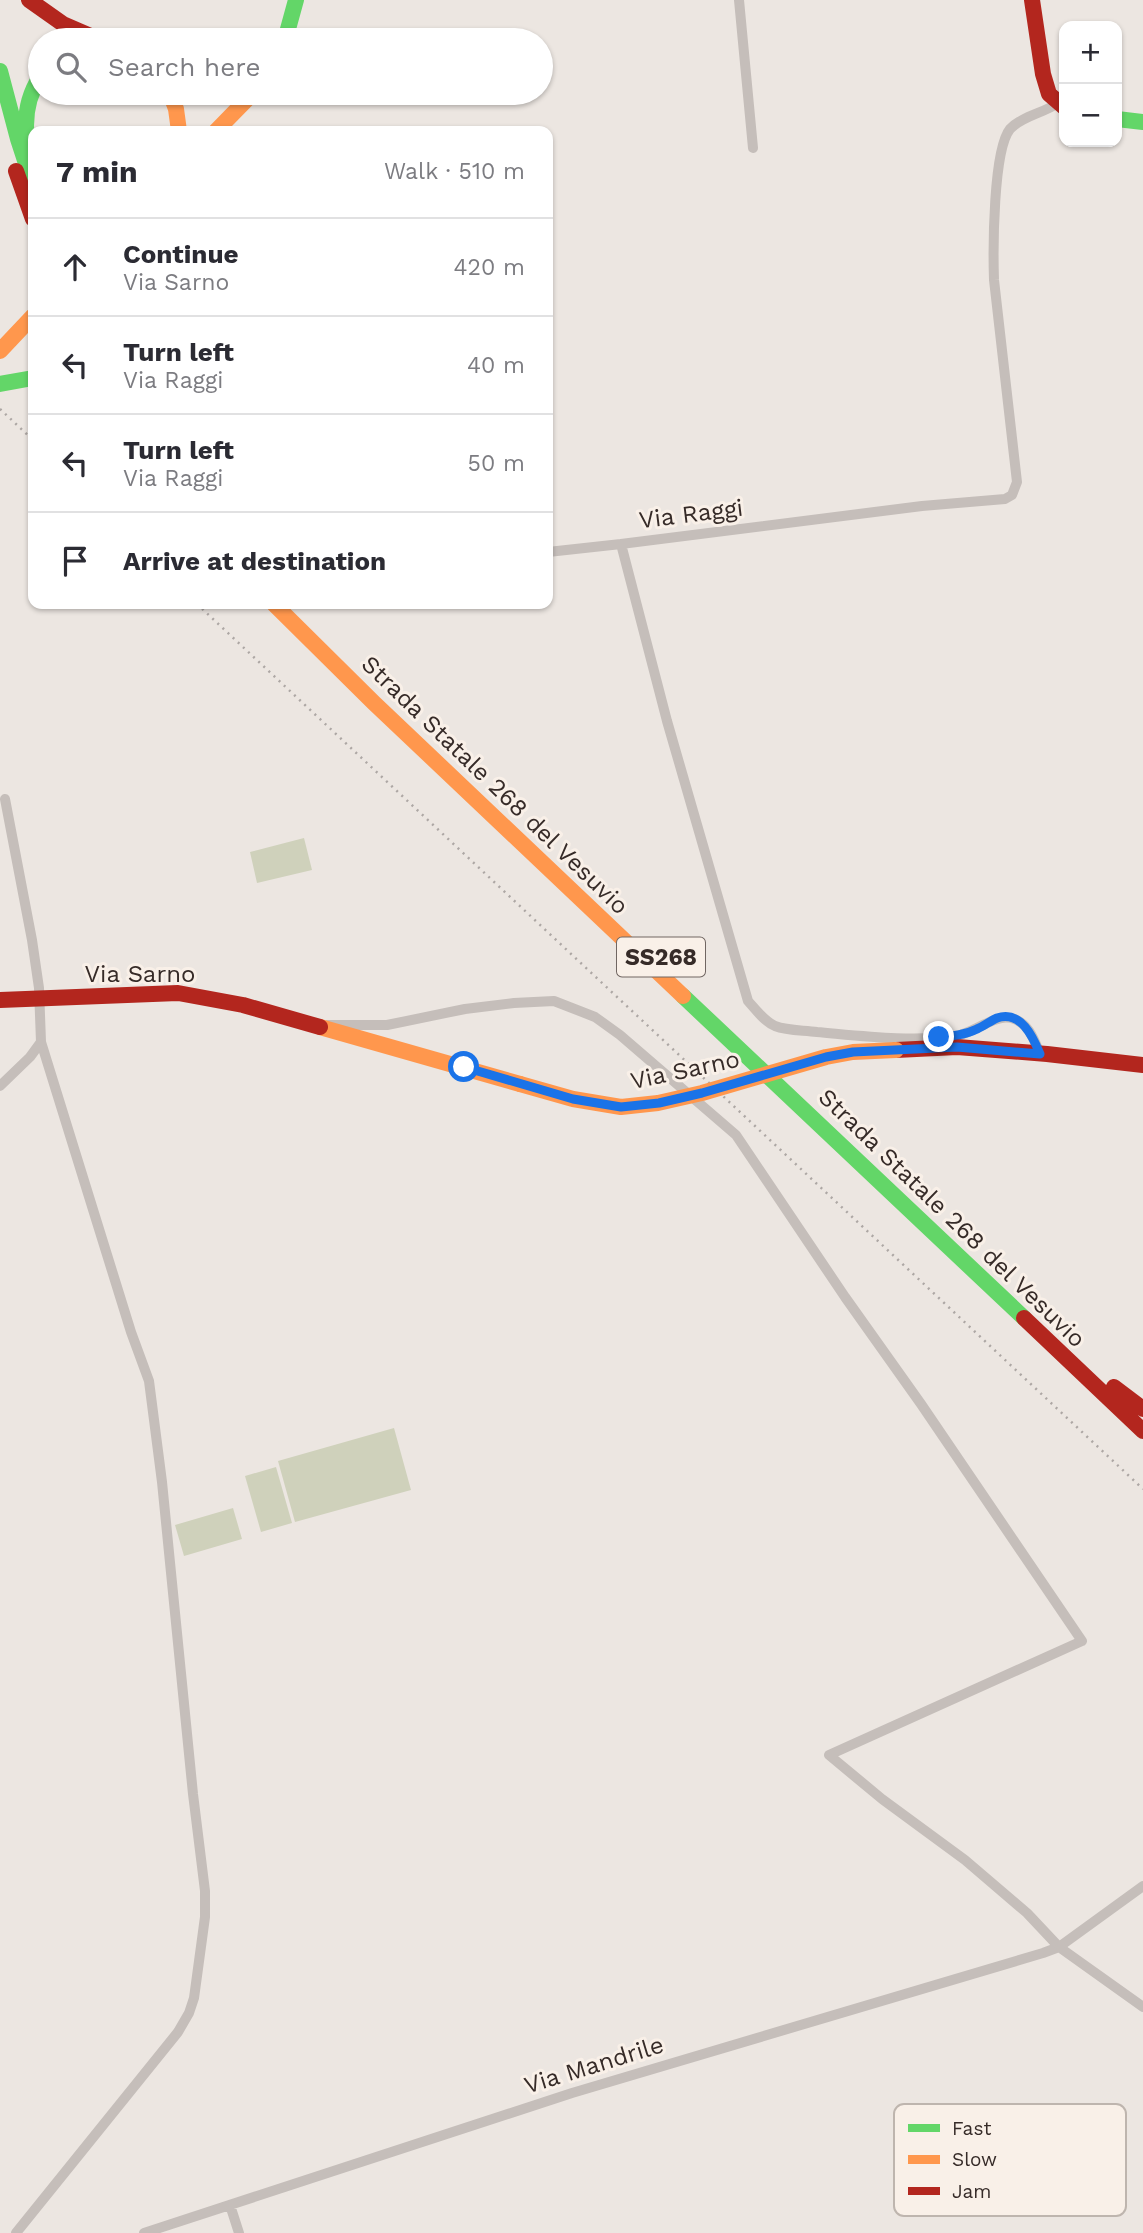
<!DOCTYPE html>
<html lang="en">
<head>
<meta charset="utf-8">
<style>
	body { margin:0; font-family:"Work Sans",sans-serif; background:#f2f2f3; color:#2b2b33 }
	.controls { position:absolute; right:21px; top:21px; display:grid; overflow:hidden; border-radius:14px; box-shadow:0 2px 5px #0004 }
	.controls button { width:63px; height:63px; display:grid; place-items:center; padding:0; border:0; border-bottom:2px solid #e1e1e2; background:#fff; color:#2b2b33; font:35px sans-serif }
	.stop { position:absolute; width:21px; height:21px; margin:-16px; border:5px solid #1a73e8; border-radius:50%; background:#fff }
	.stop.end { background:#1a73e8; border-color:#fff; box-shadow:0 2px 7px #0008 }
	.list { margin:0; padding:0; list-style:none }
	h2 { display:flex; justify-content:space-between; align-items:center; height:91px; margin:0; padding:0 28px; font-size:30px }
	h2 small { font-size:23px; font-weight:400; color:#7c7c81 }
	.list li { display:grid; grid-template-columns:46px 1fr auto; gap:21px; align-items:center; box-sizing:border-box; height:98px; padding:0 28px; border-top:2px solid #e1e1e2 }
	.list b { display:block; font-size:26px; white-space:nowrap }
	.list p { margin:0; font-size:23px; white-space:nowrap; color:#7c7c81 }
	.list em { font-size:23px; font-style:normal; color:#7c7c81 }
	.icon { flex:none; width:38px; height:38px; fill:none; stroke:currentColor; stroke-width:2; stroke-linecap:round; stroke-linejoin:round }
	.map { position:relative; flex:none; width:1143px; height:2233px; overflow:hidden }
	.search { position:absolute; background:#fff; box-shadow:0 2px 5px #0004; left:28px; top:28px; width:525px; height:77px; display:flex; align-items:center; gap:18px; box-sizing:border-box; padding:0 24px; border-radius:38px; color:#7c7c81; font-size:26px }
	.panel { position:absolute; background:#fff; box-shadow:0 2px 5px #0004; left:28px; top:126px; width:525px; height:483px; border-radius:14px }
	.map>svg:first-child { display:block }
	.green { fill:#cfd1bb }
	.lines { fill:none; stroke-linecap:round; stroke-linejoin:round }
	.street { stroke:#c5beba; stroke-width:10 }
	.fast { stroke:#63d668; stroke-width:16 }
	.slow { stroke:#ff974d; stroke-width:16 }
	.jam { stroke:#b3261e; stroke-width:16 }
	.rail { stroke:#ada7a4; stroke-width:2.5; stroke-dasharray:2 5; stroke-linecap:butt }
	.slow-bridge { stroke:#ff974d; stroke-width:16 }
	.route { stroke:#1a73e8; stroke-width:9 }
	.labels { text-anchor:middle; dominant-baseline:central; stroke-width:6; stroke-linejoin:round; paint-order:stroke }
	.shield { fill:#f9f0e8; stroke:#706662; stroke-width:2 }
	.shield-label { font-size:23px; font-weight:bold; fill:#362b28 }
	.street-label { font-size:24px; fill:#362b28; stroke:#f9f0e8 }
	.key { fill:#f9f0e8; stroke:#beb5ae; stroke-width:2 }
	.key-label { font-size:19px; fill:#362b28 }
</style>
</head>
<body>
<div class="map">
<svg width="1143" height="2233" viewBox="0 0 1143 2233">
	<rect width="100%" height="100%" fill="#ece6e1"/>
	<path class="green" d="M 304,838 L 312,870 L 257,883 L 250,852 Z
		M 394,1428 L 411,1490 L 295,1522 L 278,1461 Z
		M 276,1467 L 292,1523 L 261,1532 L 245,1476 Z
		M 233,1508 L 242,1539 L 184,1556 L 175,1525 Z"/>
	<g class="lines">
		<path class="street" d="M 739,0 L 753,148
			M 548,552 L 621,544
			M 5,799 L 32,940 L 39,988 L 41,1042 L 131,1332 L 149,1381 L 162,1482 L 193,1794 L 205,1891 L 205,1917 L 194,1998 L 189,2013 L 178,2032 L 16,2233
			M 328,1025 L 387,1025 L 465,1009 L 514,1003 L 554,1001 L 595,1017 L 620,1035 L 736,1135 L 845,1297 L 921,1404 L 1082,1641 L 829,1755 L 882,1799 L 965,1860 L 1027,1913 L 1059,1947 L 1143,2007
			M 1040,1054 C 1034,1039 1028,1022 1011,1018 C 995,1014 974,1033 956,1036 C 911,1042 863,1036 817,1032 C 804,1030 788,1031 775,1026 C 764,1021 756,1010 748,1001 L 667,721 L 621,544 L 922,506 L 1005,499 L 1012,495 L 1017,482 L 994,280 C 993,250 993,150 1010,129 C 1022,116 1044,113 1058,103
			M 0,1086 L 30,1057 L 41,1042
			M 230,2205 L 239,2233
			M 144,2233 L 572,2093 L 1043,1953 L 1059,1947 L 1143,1886"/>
		<path class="fast" d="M 285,40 L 296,0
			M 0,71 L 18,139 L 33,185
			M 1117,119 L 1143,122
			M 27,140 C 24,117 27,97 40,77
			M 0,384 L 33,378
			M 683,996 L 1024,1318"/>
		<path class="slow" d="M 170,93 L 176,109 L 179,131
			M 216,131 L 253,93
			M 0,351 L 33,316
			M 274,604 L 374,703 L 683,996
			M 320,1027 L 520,1084"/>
		<path class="jam" d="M 29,0 L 63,24 L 100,40
			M 1032,0 L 1043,74 L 1049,94 L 1064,107
			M 16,171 L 33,219
			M 0,1000 L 178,993 L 243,1005 L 320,1027
			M 896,1050 L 957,1047 L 1047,1054 L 1143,1065
			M 1024,1318 L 1143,1431
			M 1114,1387 L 1143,1409"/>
		<path class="rail" d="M 0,409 L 33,440
			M 197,604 L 1143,1489"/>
		<path class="slow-bridge" d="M 520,1084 L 573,1099 L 621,1107 L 658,1103 L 702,1093 L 826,1057 L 853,1052 L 896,1050"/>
	</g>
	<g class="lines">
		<path class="route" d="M 464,1067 L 573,1099 L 621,1107 L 659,1103 L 702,1093 L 826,1057 L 853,1052 L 957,1047 L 1040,1054 C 1033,1037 1021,1010 997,1018 C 990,1021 984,1026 977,1029 C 965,1035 952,1036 939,1037"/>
	</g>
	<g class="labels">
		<rect class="shield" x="617" y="937.5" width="88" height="39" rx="5"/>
		<g class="shield-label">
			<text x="661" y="957">SS268</text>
		</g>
		<g class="street-label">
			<text transform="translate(691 514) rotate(-7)">Via Raggi</text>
			<text transform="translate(495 785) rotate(44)">Strada Statale 268 del Vesuvio</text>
			<text x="140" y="974">Via Sarno</text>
			<text transform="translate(685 1070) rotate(-12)">Via Sarno</text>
			<text transform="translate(952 1218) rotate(44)">Strada Statale 268 del Vesuvio</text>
			<text transform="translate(594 2065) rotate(-17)">Via Mandrile</text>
		</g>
	</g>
	<rect x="894" y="2104" width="232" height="112" rx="10" class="key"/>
	<rect x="908" y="2124" width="32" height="8" fill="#63d668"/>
	<rect x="908" y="2155" width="32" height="9" fill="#ff974d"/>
	<rect x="908" y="2187" width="32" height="8" fill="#b3261e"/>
	<g class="key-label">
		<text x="952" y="2135">Fast</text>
		<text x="952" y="2166">Slow</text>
		<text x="952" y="2198">Jam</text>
	</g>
</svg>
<div class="controls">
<button>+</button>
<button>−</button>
</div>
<div class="stop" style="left:464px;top:1067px"></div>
<div class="stop end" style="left:939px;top:1037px"></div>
<div class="search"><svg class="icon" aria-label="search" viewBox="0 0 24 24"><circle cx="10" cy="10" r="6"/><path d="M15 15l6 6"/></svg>Search here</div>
<section class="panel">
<h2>7 min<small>Walk · 510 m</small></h2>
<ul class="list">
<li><svg class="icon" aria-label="ahead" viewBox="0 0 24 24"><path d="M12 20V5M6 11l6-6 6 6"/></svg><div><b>Continue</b><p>Via Sarno</p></div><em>420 m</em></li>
<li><svg class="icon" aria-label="left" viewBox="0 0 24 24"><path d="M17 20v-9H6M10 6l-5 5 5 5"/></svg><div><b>Turn left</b><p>Via Raggi</p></div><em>40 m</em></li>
<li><svg class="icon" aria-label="left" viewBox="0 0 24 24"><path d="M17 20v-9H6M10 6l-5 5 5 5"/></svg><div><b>Turn left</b><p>Via Raggi</p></div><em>50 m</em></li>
<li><svg class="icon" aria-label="arrive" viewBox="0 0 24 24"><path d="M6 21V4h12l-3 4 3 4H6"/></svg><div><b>Arrive at destination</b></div></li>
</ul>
</section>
</div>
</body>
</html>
